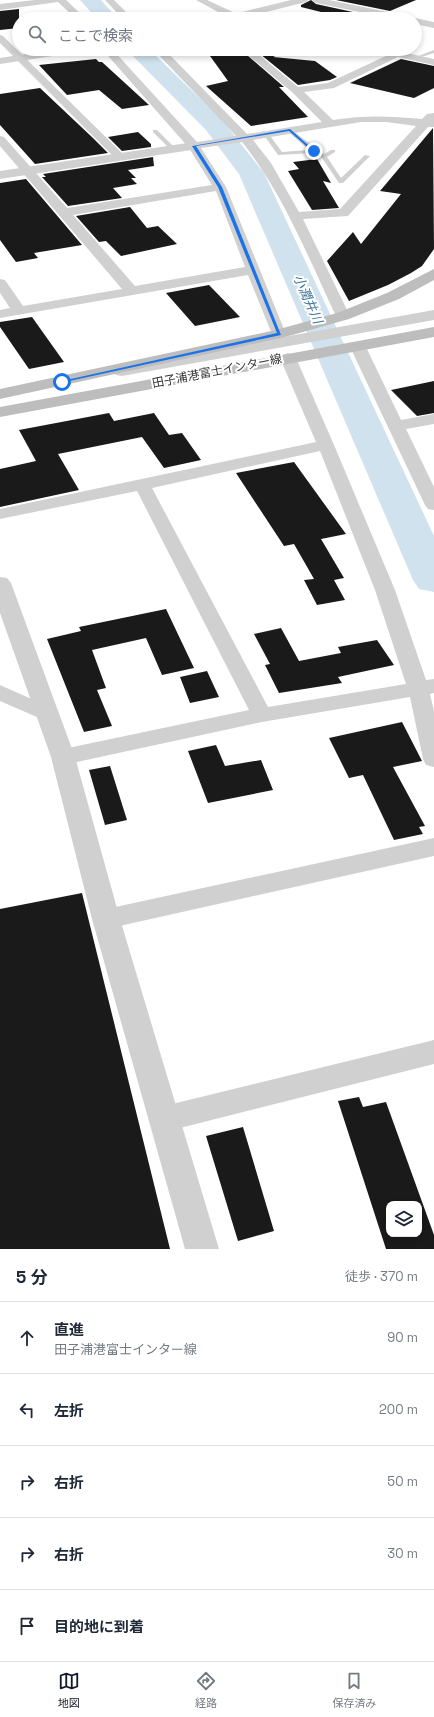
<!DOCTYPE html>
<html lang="ja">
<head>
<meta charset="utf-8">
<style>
	body { margin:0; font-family:"Space Grotesk","Noto Sans JP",sans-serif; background:#f6f6f7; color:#1f2937 }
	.controls { position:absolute; right:12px; bottom:12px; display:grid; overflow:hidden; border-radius:8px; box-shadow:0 2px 6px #0003 }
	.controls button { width:36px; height:36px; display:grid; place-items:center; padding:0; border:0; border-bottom:1px solid #e0e1e3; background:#fff; color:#1f2937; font:20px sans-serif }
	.stop { position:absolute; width:12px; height:12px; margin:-9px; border:3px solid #1a73e8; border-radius:50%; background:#fff }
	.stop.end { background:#1a73e8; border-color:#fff; box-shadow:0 1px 4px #0008 }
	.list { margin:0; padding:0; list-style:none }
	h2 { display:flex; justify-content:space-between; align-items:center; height:52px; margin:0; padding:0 16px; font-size:17px }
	h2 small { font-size:13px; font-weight:400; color:#747a83 }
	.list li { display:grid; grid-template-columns:26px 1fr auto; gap:12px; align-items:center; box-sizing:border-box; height:72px; padding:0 16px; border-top:1px solid #e0e1e3 }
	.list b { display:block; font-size:15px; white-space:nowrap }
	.list p { margin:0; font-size:13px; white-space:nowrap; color:#747a83 }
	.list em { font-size:13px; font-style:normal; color:#747a83 }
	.icon { flex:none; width:22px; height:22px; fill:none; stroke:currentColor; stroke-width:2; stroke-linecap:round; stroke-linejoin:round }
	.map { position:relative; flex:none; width:434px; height:1249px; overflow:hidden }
	.search { position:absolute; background:#fff; box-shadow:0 2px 6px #0003; left:12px; right:12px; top:12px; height:44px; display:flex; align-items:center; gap:10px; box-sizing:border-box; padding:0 14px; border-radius:22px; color:#747a83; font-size:15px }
	.sheet { height:412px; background:#fff }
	nav { display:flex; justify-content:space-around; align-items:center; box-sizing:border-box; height:56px; border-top:1px solid #e0e1e3; background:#fff; font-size:11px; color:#747a83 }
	nav a { display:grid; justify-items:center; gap:2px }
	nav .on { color:#111827 }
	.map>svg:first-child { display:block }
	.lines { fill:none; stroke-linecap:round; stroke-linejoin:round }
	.river { fill:#cfe2ee; fill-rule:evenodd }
	.building { fill:#1a1a1a; fill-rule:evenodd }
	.service { fill:#d0d0d0; fill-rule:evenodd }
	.minor { fill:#d0d0d0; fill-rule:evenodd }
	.tertiary { fill:#d0d0d0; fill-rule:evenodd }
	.secondary { fill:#bdbdbd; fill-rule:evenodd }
	.route { fill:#1a73e8 }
	.labels { text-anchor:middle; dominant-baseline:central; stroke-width:4; stroke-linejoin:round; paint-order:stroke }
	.far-street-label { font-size:12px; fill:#333; stroke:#fff }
	.far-water-label { font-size:13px; font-style:italic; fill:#3f7597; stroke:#fff }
</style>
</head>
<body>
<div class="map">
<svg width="434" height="1249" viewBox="0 0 434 1249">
	<rect width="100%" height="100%" fill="#fff"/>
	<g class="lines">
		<path class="river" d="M 80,0 L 101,0 L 118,19 L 97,19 Z
			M 126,49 L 149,49 L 222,120 L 264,173 L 434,536 L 434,592 L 419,589 L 413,580 L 239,174 L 206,130 Z"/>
	</g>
	<path class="building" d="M 311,0 L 316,4 L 376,17 L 371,19 L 335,19 L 315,15 L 321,12 L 301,7 L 301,5 Z
		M 336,0 L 416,0 L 390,11 Z
		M 19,9 L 19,28 L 0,30 L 0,11 Z
		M 205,49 L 240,49 L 284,87 L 279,87 L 308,117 L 251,126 L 206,86 L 228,81 Z
		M 254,49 L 292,49 L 273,57 L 315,61 L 337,77 L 330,80 L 298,85 Z
		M 96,59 L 99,62 L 102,62 L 149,105 L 122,109 L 99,90 L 67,95 L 39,65 Z
		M 401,59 L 434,66 L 434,88 L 414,98 L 350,83 Z
		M 40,88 L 94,139 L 108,153 L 35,164 L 0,125 L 0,94 Z
		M 433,128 L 434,249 L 422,266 L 411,273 L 388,285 L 349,301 L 327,261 L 353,232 L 361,244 L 401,194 L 380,191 Z
		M 138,132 L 151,144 L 151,147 L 122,151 L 108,137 Z
		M 153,157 L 154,166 L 128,170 L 136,178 L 131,178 L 137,184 L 113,188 L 122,198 L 68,206 L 42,177 L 46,177 L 43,174 Z
		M 317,159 L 331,183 L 323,181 L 339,208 L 312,210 L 288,171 L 299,169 L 293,162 Z
		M 26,179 L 82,245 L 34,253 L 38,258 L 16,262 L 0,240 L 0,183 Z
		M 130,207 L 147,228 L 158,226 L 177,244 L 121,256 L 106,241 L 99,242 L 76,216 Z
		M 209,285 L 240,317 L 195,326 L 166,293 Z
		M 32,317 L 64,362 L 29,369 L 0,327 L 0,322 Z
		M 434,381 L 434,413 L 417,416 L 391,390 Z
		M 109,413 L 114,421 L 154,413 L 169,435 L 182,433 L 201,460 L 164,468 L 142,437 L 58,454 L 79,490 L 0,507 L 0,469 L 36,461 L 19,430 Z
		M 294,462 L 346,534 L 321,539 L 344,578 L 334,580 L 345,600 L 317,605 L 304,580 L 314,579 L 294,544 L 284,546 L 236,473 Z
		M 166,609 L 194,668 L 162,675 L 146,638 L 92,650 L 106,688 L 97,690 L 112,726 L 84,732 L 47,639 L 81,631 L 79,627 Z
		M 281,628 L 299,661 L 341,653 L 338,647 L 377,640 L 394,665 L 338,677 L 342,683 L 279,693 L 265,665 L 270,664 L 254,634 Z
		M 207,671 L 219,697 L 190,703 L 180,677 Z
		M 402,722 L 422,761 L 393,767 L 425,826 L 419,827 L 423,834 L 394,840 L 363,775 L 349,778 L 329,738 Z
		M 216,745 L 225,766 L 261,760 L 273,790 L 208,803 L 188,751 Z
		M 110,766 L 127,820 L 105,825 L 89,770 Z
		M 82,893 L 170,1249 L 0,1249 L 0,909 Z
		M 359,1097 L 363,1107 L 386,1102 L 434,1235 L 434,1249 L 386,1249 L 338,1101 ZM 389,1204 L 419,1204 L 419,1234 L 389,1234 Z
		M 243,1127 L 274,1231 L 238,1241 L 206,1136 Z"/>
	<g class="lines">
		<path class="service" d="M 434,50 L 434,53 L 415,59 L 413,58 Z
			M 289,128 L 324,154 L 331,150 L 335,150 L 335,152 L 327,157 L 341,178 L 365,155 L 370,156 L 343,183 L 339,183 L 322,158 L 313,153 L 278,155 L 266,138 L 267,137 L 271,137 L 282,152 L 309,150 L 287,131 L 286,130 Z
			M 153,130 L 157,130 L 175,148 L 175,150 L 171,150 L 153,132 Z"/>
		<path class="minor" d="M 35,0 L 66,0 L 86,19 L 76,19 L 58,2 L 0,10 L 0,4 Z
			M 105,0 L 114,0 L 133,19 L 123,19 Z
			M 196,0 L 207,0 L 248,19 L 231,19 Z
			M 312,0 L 329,0 L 407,16 L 412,19 L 394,19 L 316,3 Z
			M 415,18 L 434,22 L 434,28 L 415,24 L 415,19 L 412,19 Z
			M 0,35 L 3,36 L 124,155 L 126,157 L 124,159 L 116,159 L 0,43 Z
			M 102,49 L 112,49 L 197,142 L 236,136 L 153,49 L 164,49 L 247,134 L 322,122 L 292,92 L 241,49 L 252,49 L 298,87 L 328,83 L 388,55 L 372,51 L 370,49 L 388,49 L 434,59 L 434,65 L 398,57 L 334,88 L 304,92 L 333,120 C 365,115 389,116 422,119 L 427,114 L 434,113 L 434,127 L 428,127 L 348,216 L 303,219 L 350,316 L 348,319 L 338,319 L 336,316 C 308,257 283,193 242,142 L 201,148 L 226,187 L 286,334 L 284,337 L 274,337 L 272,334 L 248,275 L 0,318 L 0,310 L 10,308 L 0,293 L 0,279 L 5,280 L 23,306 L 122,289 L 0,146 L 0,136 L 4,137 L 67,208 L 212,185 L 189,148 ZM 361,122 L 386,122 L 416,126 L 340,209 L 299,212 L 271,163 L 253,140 ZM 216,191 L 245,267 L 135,286 L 73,215 Z
			M 358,342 L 363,344 L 366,347 L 401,420 L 434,414 L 434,424 L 406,429 L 434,487 L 434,510 L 428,509 L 425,505 L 350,347 L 353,344 Z
			M 288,353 L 293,355 L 296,358 L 334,445 L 395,590 L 426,680 L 434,679 L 434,693 L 430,694 L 434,711 L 434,767 L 426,765 L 423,759 L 410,697 L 262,722 L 63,765 L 55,763 L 52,757 L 55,751 L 63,749 L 249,710 L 137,491 L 0,519 L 0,509 L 316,442 L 280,358 L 283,355 ZM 320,451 L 375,590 L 406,684 L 268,707 L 152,488 Z
			M 0,685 L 54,709 L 57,714 L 54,719 L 46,721 L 0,701 Z
			M 434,838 L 434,856 L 106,929 L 97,926 L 93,919 L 97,912 L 106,909 Z
			M 434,1040 L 434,1064 L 164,1132 L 154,1128 L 150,1119 L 154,1110 L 164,1106 Z"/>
		<path class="tertiary" d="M 291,0 L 308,0 L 306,2 L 238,19 L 221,19 L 222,17 Z
			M 58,49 L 84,49 L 79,52 L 0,64 L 0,58 Z
			M 194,142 L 200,146 L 198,149 L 0,179 L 0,171 Z
			M 434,310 L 434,320 L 122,376 L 116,375 L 113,371 L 116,367 L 122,366 Z
			M 0,577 L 7,578 L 11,583 L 75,757 L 120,919 L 219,1249 L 185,1249 L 92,919 L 51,757 L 0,613 Z"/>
		<path class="secondary" d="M 434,269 L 434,280 L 399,299 L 349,319 L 285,337 L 0,399 L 0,389 L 276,330 L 337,313 L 387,293 Z
			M 434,327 L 434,337 L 0,417 L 0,407 Z"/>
	</g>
	<path class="route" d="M 290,129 L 316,152 L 313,152 L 289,131 L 196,146 L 222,187 L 281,335 L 60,383 L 62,381 L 277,333 L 218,187 L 192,146 Z"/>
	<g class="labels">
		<g class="far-street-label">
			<text transform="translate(217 371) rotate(-11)">田子浦港富士インター線</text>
		</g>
		<g class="far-water-label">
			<text transform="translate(308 299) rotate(66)">小潤井川</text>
		</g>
	</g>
</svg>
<div class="controls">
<button><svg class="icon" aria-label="layers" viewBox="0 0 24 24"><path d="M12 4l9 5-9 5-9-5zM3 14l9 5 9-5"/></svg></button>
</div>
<div class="stop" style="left:62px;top:382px"></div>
<div class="stop end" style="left:314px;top:151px"></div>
<div class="search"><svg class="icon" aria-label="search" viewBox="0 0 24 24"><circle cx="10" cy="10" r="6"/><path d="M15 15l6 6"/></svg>ここで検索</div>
</div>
<section class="sheet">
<h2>5 分<small>徒歩 · 370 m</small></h2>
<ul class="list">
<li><svg class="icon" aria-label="ahead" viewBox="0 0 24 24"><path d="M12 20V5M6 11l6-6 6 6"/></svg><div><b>直進</b><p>田子浦港富士インター線</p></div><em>90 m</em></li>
<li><svg class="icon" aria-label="left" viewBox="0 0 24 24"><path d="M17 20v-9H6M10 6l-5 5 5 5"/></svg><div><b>左折</b></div><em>200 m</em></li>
<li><svg class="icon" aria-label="right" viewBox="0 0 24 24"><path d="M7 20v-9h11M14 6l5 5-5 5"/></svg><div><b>右折</b></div><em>50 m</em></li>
<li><svg class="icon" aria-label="right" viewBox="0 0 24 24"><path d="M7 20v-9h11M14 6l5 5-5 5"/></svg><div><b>右折</b></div><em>30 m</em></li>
<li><svg class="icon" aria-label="arrive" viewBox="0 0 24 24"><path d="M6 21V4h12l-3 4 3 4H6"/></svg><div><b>目的地に到着</b></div></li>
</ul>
</section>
<nav>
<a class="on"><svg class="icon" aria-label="map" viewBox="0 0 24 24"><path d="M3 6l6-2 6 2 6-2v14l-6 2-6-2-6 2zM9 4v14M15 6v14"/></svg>地図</a>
<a><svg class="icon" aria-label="directions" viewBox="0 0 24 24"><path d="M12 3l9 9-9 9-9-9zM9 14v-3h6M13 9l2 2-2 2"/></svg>経路</a>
<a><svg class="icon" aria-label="saved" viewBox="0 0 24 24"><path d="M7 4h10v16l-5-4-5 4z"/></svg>保存済み</a>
</nav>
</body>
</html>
